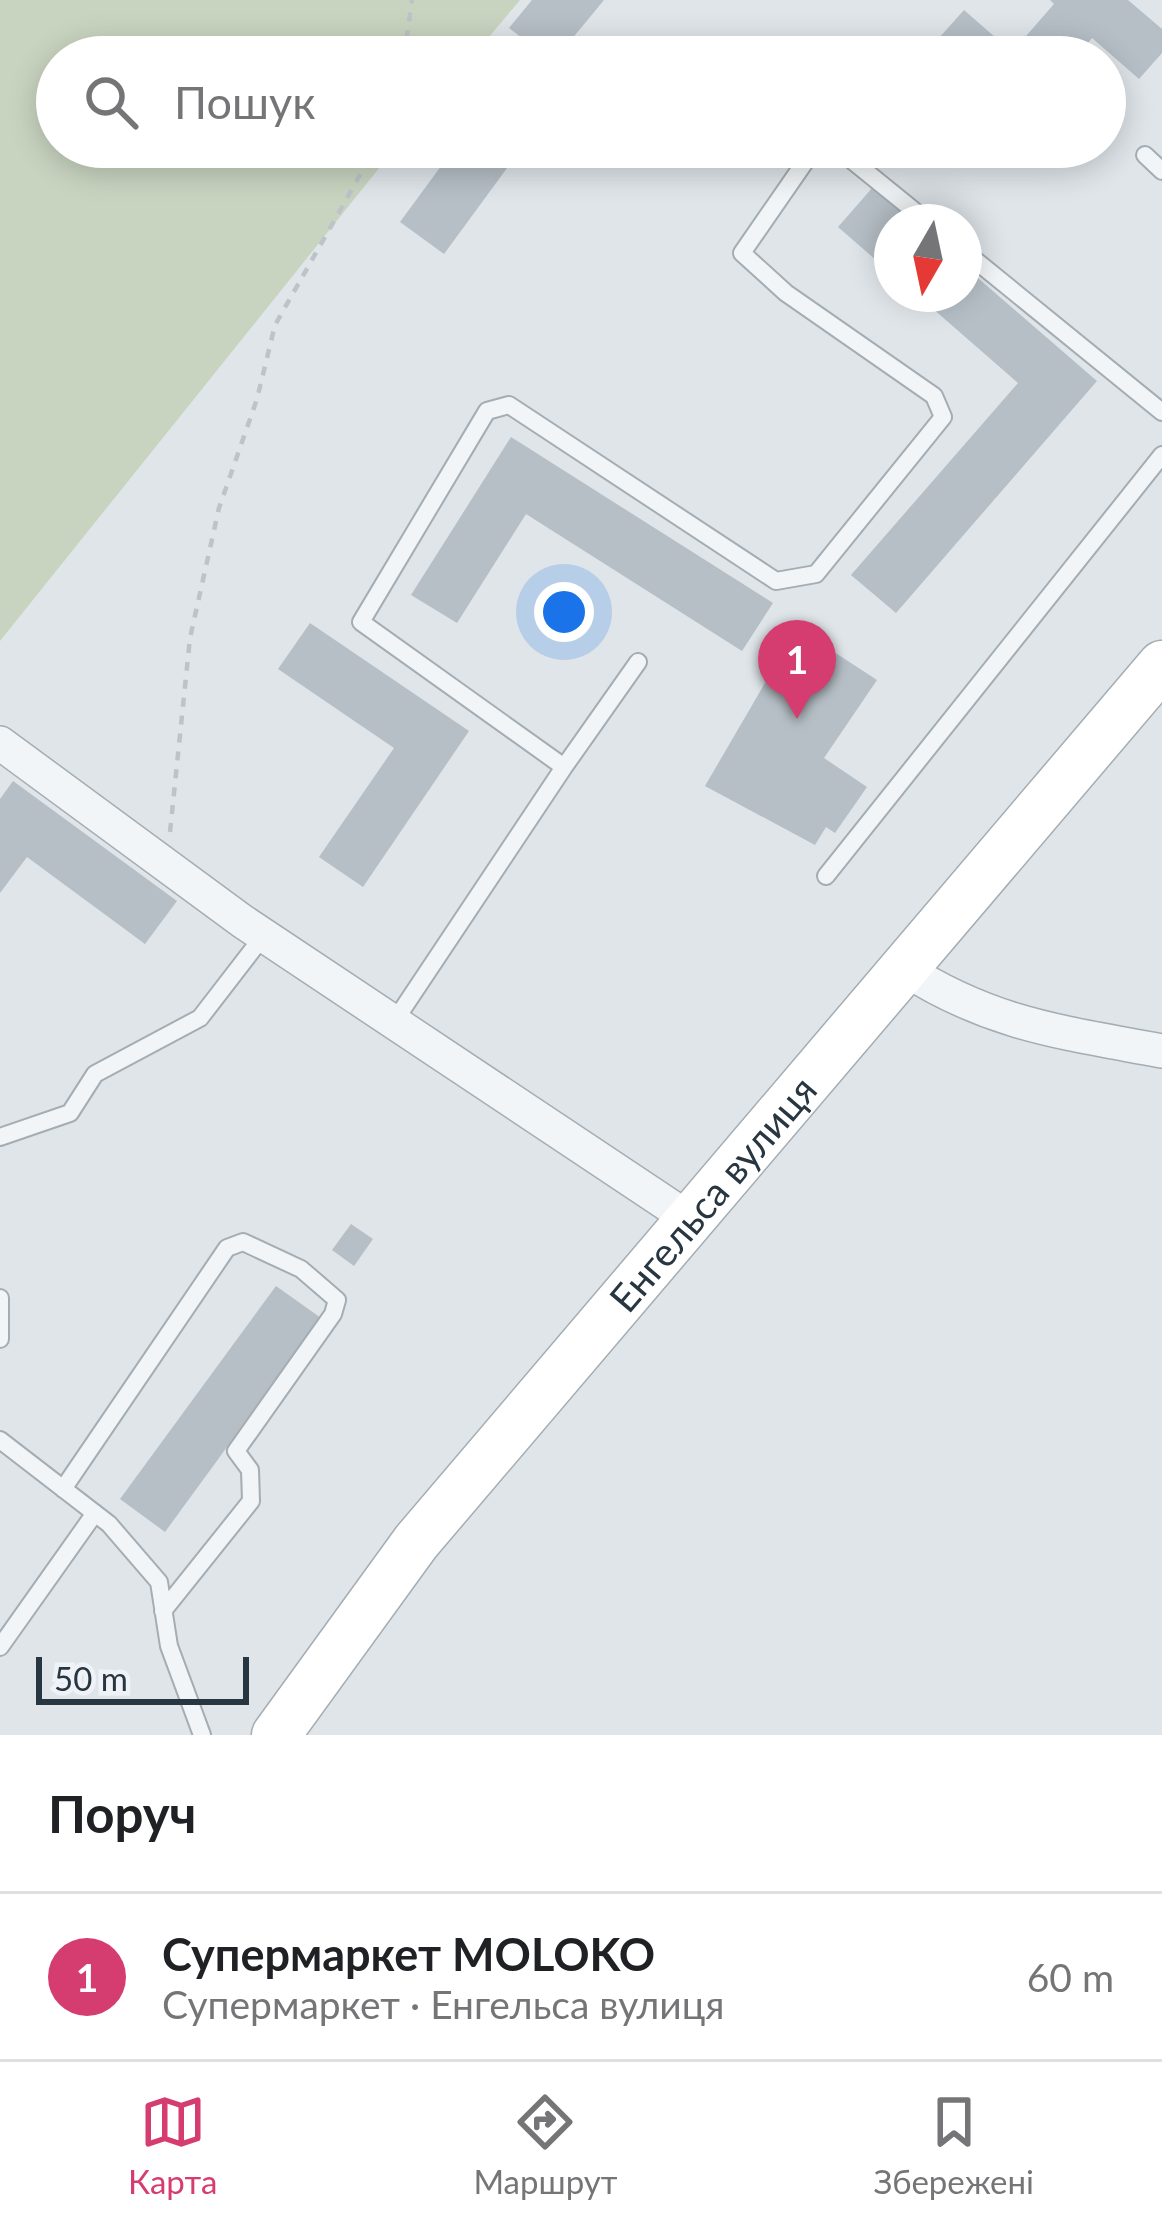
<!DOCTYPE html>
<html lang="uk">
<head>
<meta charset="utf-8">
<style>
	body { margin:0; font-family:Lato,sans-serif; background:#f2f2f2; color:#202124 }
	.compass { position:absolute; left:874px; top:204px; width:108px; height:108px; border-radius:50%; background:#fff; box-shadow:0 6px 30px #0003; rotate:189deg }
	.scale { position:absolute; left:36px; bottom:30px; width:213px; box-sizing:border-box; padding-left:12px; border:6px solid #273641; border-top:0; font-size:33px; line-height:42px; white-space:nowrap; color:#273641; -webkit-text-stroke:9px #eff3f7; paint-order:stroke }
	.you { position:absolute; left:564px; top:612px; width:42px; height:42px; margin:-30px; border:9px solid #fff; border-radius:50%; background:#1a73e8; box-shadow:0 0 0 18px #1a73e833 }
	.badge { display:grid; place-items:center; width:78px; height:78px; border-radius:50%; background:#d53d71; color:#fff; font-size:39px; font-weight:700 }
	.pin { position:absolute; translate:-50% -99px; filter:drop-shadow(0 3px 6px #0008) }
	.pin::after { content:''; position:absolute; top:63px; width:42px; height:36px; background:inherit; clip-path:polygon(0 0,100% 0,50% 100%) }
	.list { margin:0; padding:0; list-style:none }
	h2 { display:flex; justify-content:space-between; align-items:center; height:156px; margin:0; padding:0 48px; font-size:51px }
	h2 small { font-size:39px; font-weight:400; color:#757577 }
	.list li { display:grid; grid-template-columns:78px 1fr auto; gap:36px; align-items:center; box-sizing:border-box; height:168px; padding:0 48px; border-top:3px solid #e0e0e0 }
	.list b { display:block; font-size:45px; white-space:nowrap }
	.list p { margin:0; font-size:39px; white-space:nowrap; color:#757577 }
	.list em { font-size:39px; font-style:normal; color:#757577 }
	.icon { flex:none; width:66px; height:66px; fill:none; stroke:currentColor; stroke-width:2; stroke-linecap:round; stroke-linejoin:round }
	.map { position:relative; flex:none; width:1162px; height:1735px; overflow:hidden }
	.search { position:absolute; background:#fff; box-shadow:0 6px 30px #0003; left:36px; right:36px; top:36px; height:132px; display:flex; align-items:center; gap:30px; box-sizing:border-box; padding:0 42px; border-radius:66px; color:#757577; font-size:45px }
	.sheet { height:324px; background:#fff }
	nav { display:flex; justify-content:space-around; align-items:center; box-sizing:border-box; height:168px; border-top:3px solid #e0e0e0; background:#fff; font-size:33px; color:#757577 }
	nav a { display:grid; justify-items:center; gap:6px }
	nav .on { color:#d53d71 }
	.map>svg:first-child { display:block }
	.green { fill:#c9d4c0 }
	.building { fill:#b6bfc6 }
	.lines { fill:none; stroke-linecap:round; stroke-linejoin:round }
	.lane-casing { stroke:#a4adb3; stroke-width:20 }
	.street-casing { stroke:#a4adb3; stroke-width:36 }
	.secondary-casing { stroke:#a4adb3; stroke-width:51 }
	.path { stroke:#bdc3c8; stroke-width:4.5; stroke-dasharray:9 9; stroke-linecap:butt }
	.lane { stroke:#f2f5f7; stroke-width:16 }
	.street { stroke:#f2f5f7; stroke-width:33 }
	.secondary { stroke:#fff; stroke-width:48 }
	.labels { text-anchor:middle; dominant-baseline:central; stroke-width:9; stroke-linejoin:round; paint-order:stroke }
	.street-label { font-size:39px; fill:#273641; stroke:#eff3f7 }
</style>
</head>
<body>
<div class="map">
<svg width="1162" height="1735" viewBox="0 0 1162 1735">
	<rect width="100%" height="100%" fill="#dfe5e9"/>
	<path class="green" d="M 0,0 L 520,0 L 472,57 L 57,57 L 57,147 L 396,147 L 0,641 Z"/>
	<path class="building" d="M 532,0 L 604,0 L 557,57 L 507,57 L 522,38 L 509,28 Z
		M 1050,0 L 1128,0 L 1162,29 L 1162,53 L 1139,79 L 1092,38 L 1076,57 L 941,57 L 930,48 L 964,10 L 1012,52 L 1054,4 Z
		M 455,147 L 514,147 L 502,161 L 510,164 L 444,254 L 400,222 Z
		M 959,147 L 999,147 L 981,167 Z
		M 1043,147 L 1078,147 L 1063,165 Z
		M 873,187 L 913,222 L 892,222 L 892,274 L 838,227 Z
		M 964,266 L 1097,381 L 896,613 L 851,575 L 1018,383 L 916,294 L 964,294 Z
		M 511,437 L 773,603 L 742,651 L 526,514 L 457,623 L 411,595 Z
		M 310,623 L 469,731 L 363,887 L 319,857 L 394,748 L 278,669 Z
		M 797,628 L 877,680 L 824,758 L 867,787 L 835,833 L 826,827 L 815,845 L 705,786 Z
		M 13,781 L 177,901 L 145,944 L 27,857 L 0,893 L 0,799 Z
		M 351,1224 L 373,1239 L 354,1266 L 332,1250 Z
		M 276,1286 L 321,1318 L 165,1532 L 120,1499 Z"/>
	<g class="lines">
		<g class="lane-casing">
			<path id="lane" d="M 1145,155 L 1162,171
				M 964,251 L 1162,412
				M 564,767 L 638,662
				M 826,876 L 1162,455
				M 394,1022 L 564,767 L 361,622 L 487,411 L 509,405 L 776,581 L 816,574 L 943,417 L 934,396 L 786,293 L 742,253 L 807,159 L 838,149 L 928,222
				M 0,1137 L 70,1113 L 95,1074 L 200,1018 L 264,935
				M 0,1298 L 0,1339
				M 0,1440 L 109,1524 L 159,1582 L 169,1646 L 202,1735
				M 63,1489 L 227,1248 L 243,1242 L 301,1269 L 337,1300 L 333,1314 L 236,1451 L 250,1470 L 251,1501 L 163,1611
				M 0,1647 L 95,1513"/>
		</g>
		<g class="street-casing">
			<path id="street" d="M 0,743 L 242,921 L 691,1220
				M 903,968 C 992,1025 1061,1032 1162,1051"/>
		</g>
		<g class="secondary-casing">
			<g id="secondary">
				<path id="s1" d="M 276,1735 L 416,1542 L 1162,665"/>
			</g>
		</g>
		<path class="path" d="M 404,57 L 412,0
			M 170,832 L 190,638 L 219,508 L 257,399 L 275,325 L 376,147"/>
		<use href="#lane" class="lane"/>
		<use href="#street" class="street"/>
		<use href="#secondary" class="secondary"/>
	</g>
	<g class="labels">
		<g class="street-label">
			<text stroke="none"><textPath href="#s1" startOffset="696">Енгельса вулиця</textPath></text>
		</g>
	</g>
</svg>
<svg class="compass" viewBox="-18 -18 36 36"><path d="M0-13l5 13h-10z" fill="#e53935"/><path d="M0 13l5-13h-10z" fill="#757577"/></svg>
<div class="scale">50 m</div>
<div class="you"></div>
<div class="pin badge" style="left:797px;top:719px">1</div>
<div class="search"><svg class="icon" aria-label="search" viewBox="0 0 24 24"><circle cx="10" cy="10" r="6"/><path d="M15 15l6 6"/></svg>Пошук</div>
</div>
<section class="sheet">
<h2>Поруч<small></small></h2>
<ul class="list">
<li><span class="badge">1</span><div><b>Супермаркет MOLOKO</b><p>Супермаркет · Енгельса вулиця</p></div><em>60 m</em></li>
</ul>
</section>
<nav>
<a class="on"><svg class="icon" aria-label="map" viewBox="0 0 24 24"><path d="M3 6l6-2 6 2 6-2v14l-6 2-6-2-6 2zM9 4v14M15 6v14"/></svg>Карта</a>
<a><svg class="icon" aria-label="directions" viewBox="0 0 24 24"><path d="M12 3l9 9-9 9-9-9zM9 14v-3h6M13 9l2 2-2 2"/></svg>Маршрут</a>
<a><svg class="icon" aria-label="saved" viewBox="0 0 24 24"><path d="M7 4h10v16l-5-4-5 4z"/></svg>Збережені</a>
</nav>
</body>
</html>
